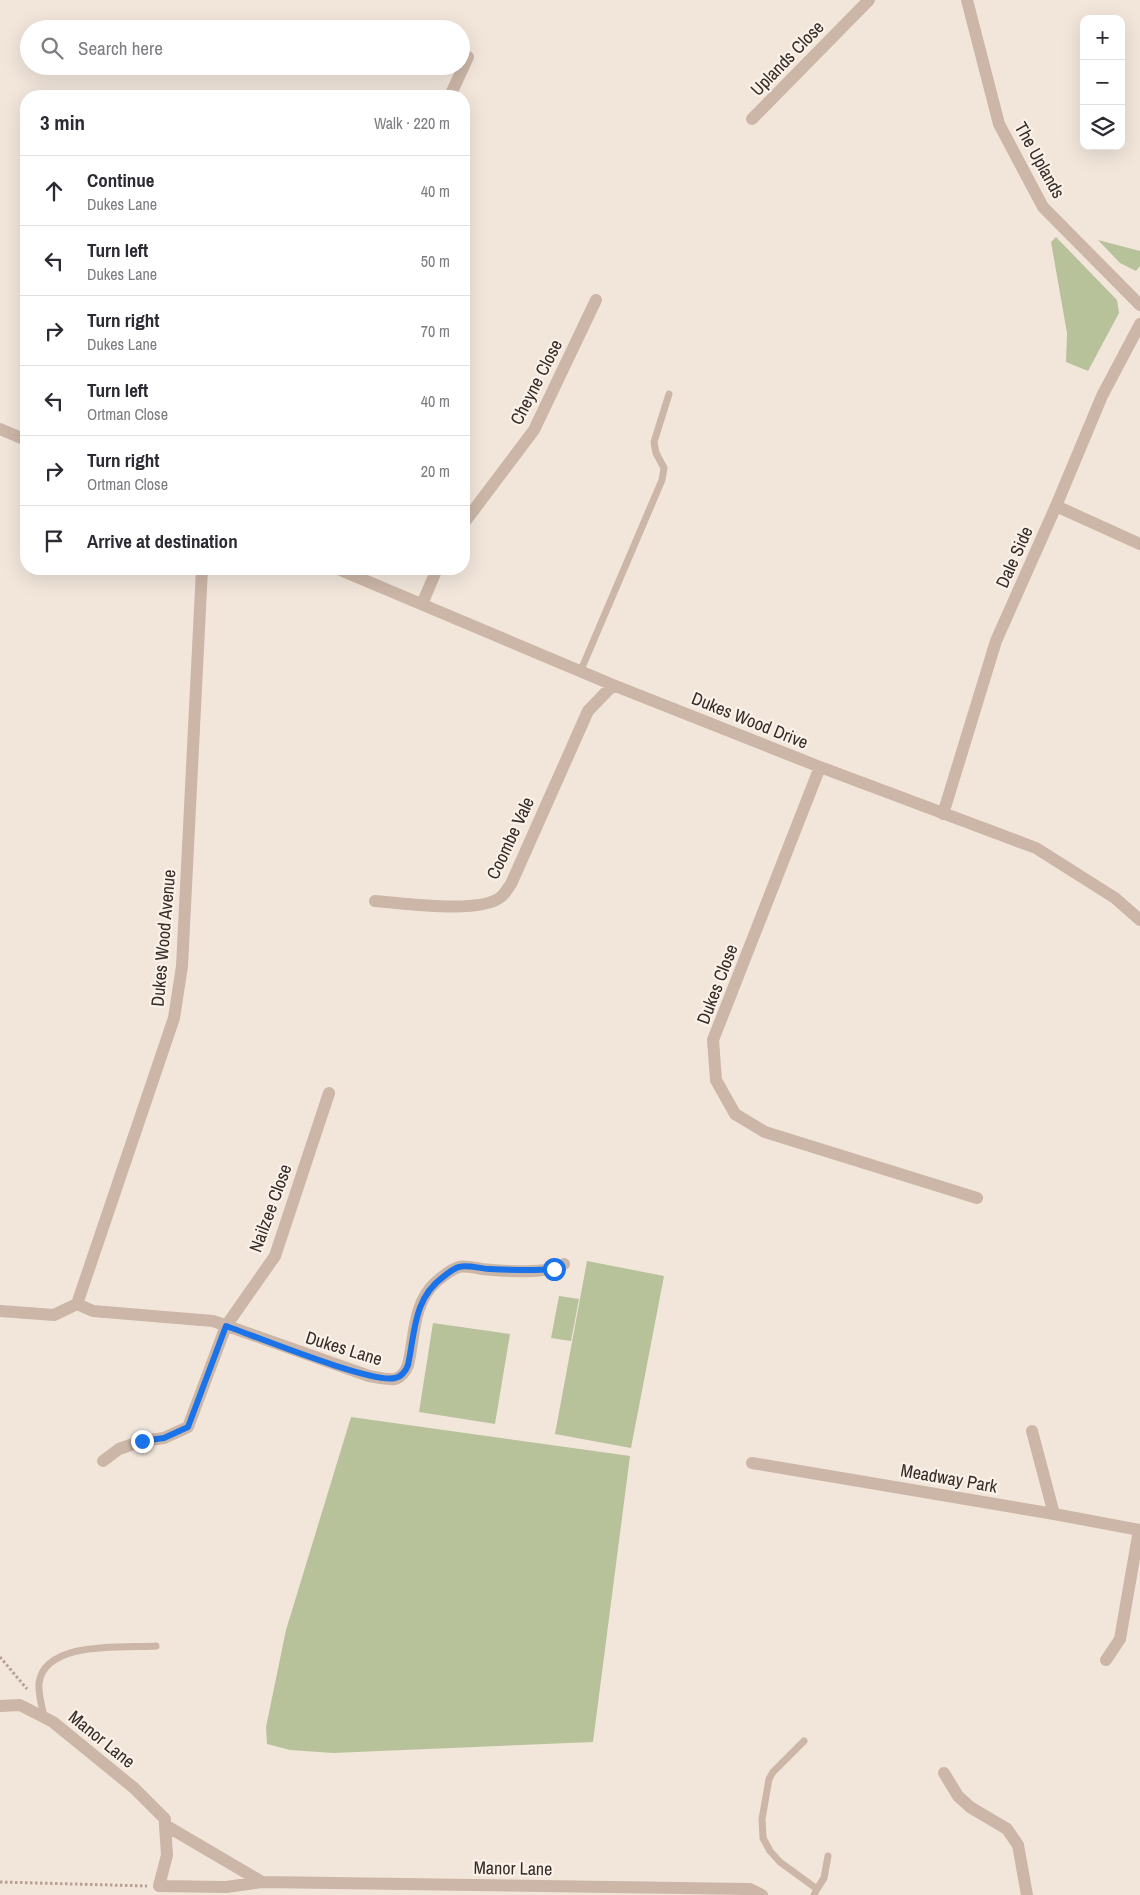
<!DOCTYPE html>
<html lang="en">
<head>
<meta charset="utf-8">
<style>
	body { margin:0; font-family:"Archivo Narrow",sans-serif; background:#f2f2f3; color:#2b2b33 }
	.controls { position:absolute; right:15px; top:15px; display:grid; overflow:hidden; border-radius:10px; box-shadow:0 5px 20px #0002 }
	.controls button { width:45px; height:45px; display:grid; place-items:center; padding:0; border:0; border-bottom:1px solid #e1e1e2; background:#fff; color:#2b2b33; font:25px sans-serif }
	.stop { position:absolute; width:15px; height:15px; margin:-11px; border:4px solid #1a73e8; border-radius:50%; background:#fff }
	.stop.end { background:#1a73e8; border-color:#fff; box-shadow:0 1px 5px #0008 }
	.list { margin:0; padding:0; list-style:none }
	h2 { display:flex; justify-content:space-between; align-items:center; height:65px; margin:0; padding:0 20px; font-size:21px }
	h2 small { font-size:16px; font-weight:400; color:#7c7c81 }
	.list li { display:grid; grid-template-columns:32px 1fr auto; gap:15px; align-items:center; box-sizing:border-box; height:70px; padding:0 20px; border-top:1px solid #e1e1e2 }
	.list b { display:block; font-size:19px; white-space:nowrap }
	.list p { margin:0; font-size:16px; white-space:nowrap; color:#7c7c81 }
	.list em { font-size:16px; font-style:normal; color:#7c7c81 }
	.icon { flex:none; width:28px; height:28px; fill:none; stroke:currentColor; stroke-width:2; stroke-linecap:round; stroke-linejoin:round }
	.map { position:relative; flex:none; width:1140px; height:1895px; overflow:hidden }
	.search { position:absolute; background:#fff; box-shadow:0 5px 20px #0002; left:20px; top:20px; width:450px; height:55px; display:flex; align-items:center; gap:12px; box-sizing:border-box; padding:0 18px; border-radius:28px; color:#7c7c81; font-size:19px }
	.panel { position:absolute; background:#fff; box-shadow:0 5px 20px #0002; left:20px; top:90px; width:450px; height:485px; border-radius:20px }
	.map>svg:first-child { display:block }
	.green { fill:#b7c29b }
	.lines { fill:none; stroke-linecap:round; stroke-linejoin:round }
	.path { stroke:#b79f91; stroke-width:3; stroke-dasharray:2.5 2.5; stroke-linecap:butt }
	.service { stroke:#cbb6a7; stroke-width:7 }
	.minor { stroke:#cbb6a7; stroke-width:12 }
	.route { stroke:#1a73e8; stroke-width:6 }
	.labels { text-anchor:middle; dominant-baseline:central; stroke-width:4.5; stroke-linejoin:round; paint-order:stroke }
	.street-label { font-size:18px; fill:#372c28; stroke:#faf1e8 }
</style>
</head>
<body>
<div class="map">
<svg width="1140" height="1895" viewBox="0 0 1140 1895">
	<rect width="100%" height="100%" fill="#f2e6db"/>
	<path class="green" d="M 1056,237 L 1117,300 L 1119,313 L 1088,371 L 1066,362 L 1067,333 L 1051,242 Z
		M 1098,240 L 1140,251 L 1140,266 L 1136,271 L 1120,263 Z
		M 587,1261 L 664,1276 L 631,1448 L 555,1434 Z
		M 559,1296 L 579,1299 L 571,1341 L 551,1338 Z
		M 433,1323 L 510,1334 L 495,1424 L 419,1412 Z
		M 351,1417 L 630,1456 L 593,1742 L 333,1753 L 290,1750 L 267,1744 L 266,1727 L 286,1630 Z"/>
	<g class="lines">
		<path class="path" d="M 0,1657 L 27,1689
			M 0,1882 L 147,1886"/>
		<path class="service" d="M 581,670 L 662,480 L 664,468 L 656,453 L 654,442 L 669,394
			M 44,1717 C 42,1706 38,1694 39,1683 C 45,1640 124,1648 156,1646
			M 804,1741 L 773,1772 L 769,1779 L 762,1819 L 763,1838 L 770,1851 L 780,1862 L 817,1889 L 814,1895
			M 817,1889 L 824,1878 L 828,1856"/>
		<path class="minor" d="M 967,0 L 999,124 L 1043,207 L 1140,305
			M 450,96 L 468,57
			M 752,119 L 869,0
			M 0,429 L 26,440
			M 1056,506 L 1140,544
			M 464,523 L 534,430 L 596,300
			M 338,569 L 613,685 L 820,767 L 1036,848 L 1115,898 L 1140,920
			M 422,604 L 437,569
			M 820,767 L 713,1040 L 716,1080 L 735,1114 L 765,1132 L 977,1198
			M 943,814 L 996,641 L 1056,506 L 1102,396 L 1140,324
			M 375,901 C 402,903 482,915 502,896 C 505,893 508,888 511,884 L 588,711 L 613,685
			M 77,1304 L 93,1311 L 213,1321 L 369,1376 C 376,1377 387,1380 395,1379 C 401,1377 406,1371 408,1365 C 415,1337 412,1303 437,1281 C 443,1276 452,1269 459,1267 C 465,1265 475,1268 482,1269 C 506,1271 542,1275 564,1264
			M 0,1311 L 54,1315 L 77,1304 L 174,1018 L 182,966 L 202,569
			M 1032,1431 L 1054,1514
			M 103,1461 L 119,1449 L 142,1441 L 164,1438 L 188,1427 L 226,1326 L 275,1256 L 329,1093
			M 752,1463 L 1054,1514 L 1140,1530
			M 1106,1660 L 1120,1639 L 1139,1530
			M 0,1706 L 20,1705 L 53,1722 L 134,1788 L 165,1819 L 165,1825 L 262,1882
			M 944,1773 L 958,1796 L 970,1807 L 1007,1829 L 1018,1845 L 1027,1895
			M 165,1825 L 167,1855 L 159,1886 L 226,1887 L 262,1882 L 750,1889 L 762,1895"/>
	</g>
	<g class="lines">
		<path class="route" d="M 142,1441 L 164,1438 L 188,1427 L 226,1326 C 255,1336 372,1384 395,1378 C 401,1377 406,1371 408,1365 C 415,1333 413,1299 443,1277 C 448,1273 454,1268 459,1267 C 467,1264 481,1269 489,1269 C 511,1270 532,1271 554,1269"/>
	</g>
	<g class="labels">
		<g class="street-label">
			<text transform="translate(787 58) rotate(-46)">Uplands Close</text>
			<text transform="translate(1040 160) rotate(61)">The Uplands</text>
			<text transform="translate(536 382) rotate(-63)">Cheyne Close</text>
			<text transform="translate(1014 557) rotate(-66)">Dale Side</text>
			<text transform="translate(750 720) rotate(22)">Dukes Wood Drive</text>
			<text transform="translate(510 838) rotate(-65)">Coombe Vale</text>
			<text transform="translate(163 938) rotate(-85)">Dukes Wood Avenue</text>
			<text transform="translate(717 984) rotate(-69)">Dukes Close</text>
			<text transform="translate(270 1208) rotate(-70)">Nailzee Close</text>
			<text transform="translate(344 1348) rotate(17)">Dukes Lane</text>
			<text transform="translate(949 1478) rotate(10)">Meadway Park</text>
			<text transform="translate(102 1739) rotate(39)">Manor Lane</text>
			<text transform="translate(513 1868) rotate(1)">Manor Lane</text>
		</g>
	</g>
</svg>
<div class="controls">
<button>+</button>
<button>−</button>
<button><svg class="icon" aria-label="layers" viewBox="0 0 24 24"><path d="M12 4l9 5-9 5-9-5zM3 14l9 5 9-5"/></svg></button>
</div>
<div class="stop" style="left:554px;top:1269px"></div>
<div class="stop end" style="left:142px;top:1441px"></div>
<div class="search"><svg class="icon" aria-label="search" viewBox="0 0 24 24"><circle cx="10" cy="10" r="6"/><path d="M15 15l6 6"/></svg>Search here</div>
<section class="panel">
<h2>3 min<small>Walk · 220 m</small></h2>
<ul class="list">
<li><svg class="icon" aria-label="ahead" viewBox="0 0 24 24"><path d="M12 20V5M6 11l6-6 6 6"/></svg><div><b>Continue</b><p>Dukes Lane</p></div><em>40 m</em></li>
<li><svg class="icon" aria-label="left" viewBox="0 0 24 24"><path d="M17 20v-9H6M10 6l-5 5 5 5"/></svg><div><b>Turn left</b><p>Dukes Lane</p></div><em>50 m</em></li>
<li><svg class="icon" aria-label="right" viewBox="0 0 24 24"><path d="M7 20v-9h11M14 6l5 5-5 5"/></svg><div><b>Turn right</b><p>Dukes Lane</p></div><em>70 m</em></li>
<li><svg class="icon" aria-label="left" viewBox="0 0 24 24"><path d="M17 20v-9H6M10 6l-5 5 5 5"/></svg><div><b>Turn left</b><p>Ortman Close</p></div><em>40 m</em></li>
<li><svg class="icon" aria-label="right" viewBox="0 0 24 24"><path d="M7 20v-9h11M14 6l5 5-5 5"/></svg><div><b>Turn right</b><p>Ortman Close</p></div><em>20 m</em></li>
<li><svg class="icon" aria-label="arrive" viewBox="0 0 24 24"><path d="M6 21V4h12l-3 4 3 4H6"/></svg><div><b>Arrive at destination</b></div></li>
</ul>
</section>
</div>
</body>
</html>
